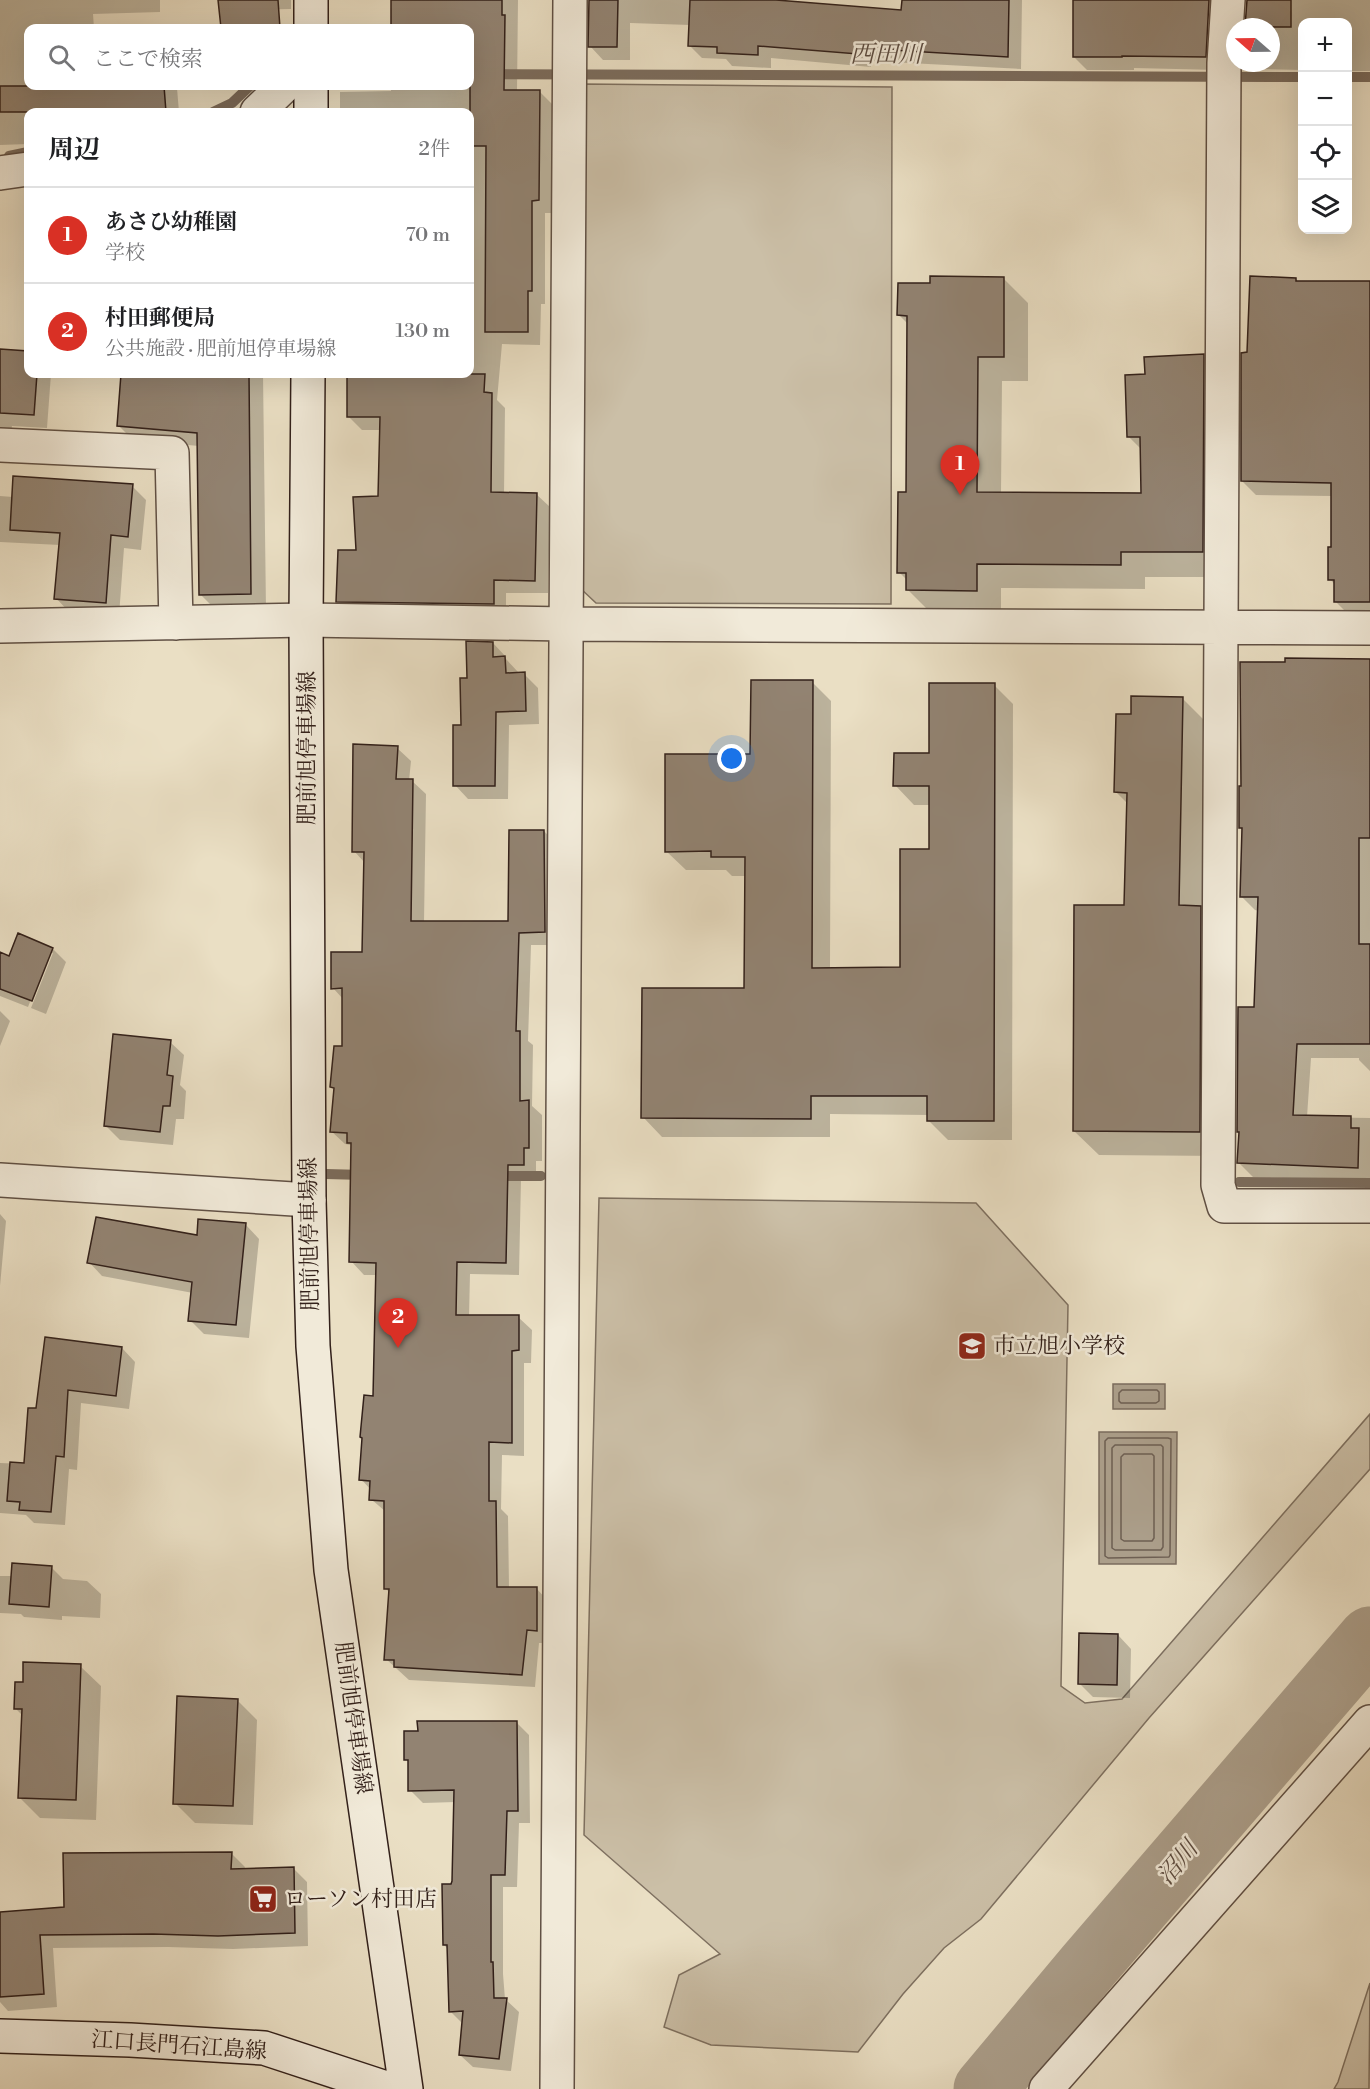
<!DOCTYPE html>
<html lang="ja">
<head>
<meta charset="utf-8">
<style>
	body { margin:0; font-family:"Libre Bodoni","Noto Serif JP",serif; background:#f6f6f6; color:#202124 }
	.controls { position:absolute; right:18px; top:18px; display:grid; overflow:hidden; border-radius:12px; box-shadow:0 6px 24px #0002 }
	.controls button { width:54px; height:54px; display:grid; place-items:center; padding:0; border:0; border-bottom:2px solid #e0e0e0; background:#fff; color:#202124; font:30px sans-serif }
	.compass { position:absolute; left:1226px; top:18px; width:54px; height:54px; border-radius:50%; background:#fff; box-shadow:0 6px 24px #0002; rotate:290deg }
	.you { position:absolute; left:732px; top:759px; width:21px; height:21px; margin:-15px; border:4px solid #fff; border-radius:50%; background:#1a73e8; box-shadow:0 0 0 9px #1a73e833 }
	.badge { display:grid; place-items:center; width:39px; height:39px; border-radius:50%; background:#d93025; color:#fff; font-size:20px; font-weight:700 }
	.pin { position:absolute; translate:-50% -50px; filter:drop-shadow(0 2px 3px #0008) }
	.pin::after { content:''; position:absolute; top:32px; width:21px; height:18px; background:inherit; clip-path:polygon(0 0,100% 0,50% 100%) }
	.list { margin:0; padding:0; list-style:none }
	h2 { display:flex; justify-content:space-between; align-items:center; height:78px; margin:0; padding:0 24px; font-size:26px }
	h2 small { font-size:20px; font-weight:400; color:#757577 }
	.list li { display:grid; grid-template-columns:39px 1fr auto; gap:18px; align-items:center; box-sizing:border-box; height:96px; padding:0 24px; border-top:2px solid #e0e0e0 }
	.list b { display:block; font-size:22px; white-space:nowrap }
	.list p { margin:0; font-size:20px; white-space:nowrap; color:#757577 }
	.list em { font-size:20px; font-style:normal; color:#757577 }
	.icon { flex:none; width:33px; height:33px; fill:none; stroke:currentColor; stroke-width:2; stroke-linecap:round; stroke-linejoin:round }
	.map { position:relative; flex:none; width:1370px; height:2089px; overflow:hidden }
	.search { position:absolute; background:#fff; box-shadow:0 6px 24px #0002; left:24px; top:24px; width:450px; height:66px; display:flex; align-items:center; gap:15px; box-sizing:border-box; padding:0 21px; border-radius:12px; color:#757577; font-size:22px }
	.panel { position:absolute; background:#fff; box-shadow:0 6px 24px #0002; left:24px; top:108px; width:450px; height:270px; border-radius:12px }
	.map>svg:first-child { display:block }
	.green { fill:#cbbfa7; stroke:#7e7060; stroke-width:1.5 }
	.water { fill:#ab9e8a; stroke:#7b6c5d; stroke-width:1.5 }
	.shadow { fill:#0003 }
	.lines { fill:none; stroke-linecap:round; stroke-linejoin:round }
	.shore { stroke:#6e5f52; stroke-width:1.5 }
	.stream { stroke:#7b6c5d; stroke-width:10 }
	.river { stroke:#ab9e8a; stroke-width:63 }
	.building { fill:#928372; stroke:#32201a; stroke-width:1.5 }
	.street-casing { stroke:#605044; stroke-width:36 }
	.secondary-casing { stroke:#32201a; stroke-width:36 }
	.street { stroke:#f1ead9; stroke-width:33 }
	.secondary { stroke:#f1ead9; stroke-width:33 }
	.labels { text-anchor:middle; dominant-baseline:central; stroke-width:5; stroke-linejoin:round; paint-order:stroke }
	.street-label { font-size:22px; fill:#32201a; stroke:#f1ead9 }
	.poi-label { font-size:22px; fill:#32201a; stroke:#f1ead9; text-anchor:start }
	.water-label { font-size:24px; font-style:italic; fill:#5c4c41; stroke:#f1ead9 }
</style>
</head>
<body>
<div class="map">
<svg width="1370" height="2089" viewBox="0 0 1370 2089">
	<rect width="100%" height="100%" fill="#eadfc4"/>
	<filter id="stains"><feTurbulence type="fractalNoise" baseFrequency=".00333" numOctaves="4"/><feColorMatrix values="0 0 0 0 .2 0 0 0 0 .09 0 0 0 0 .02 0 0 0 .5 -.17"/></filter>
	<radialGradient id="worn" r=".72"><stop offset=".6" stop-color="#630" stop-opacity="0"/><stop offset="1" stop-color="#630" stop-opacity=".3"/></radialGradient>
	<path class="green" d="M 583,84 L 892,87 L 891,604 L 596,603 L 580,588 Z
		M 599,1198 L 976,1203 L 1068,1305 L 1061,1686 L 1085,1703 L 1122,1699 L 1370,1414 L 1370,1469 L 1149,1718 L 981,1919 L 944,1948 L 903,1994 L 858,2052 L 711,2045 L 664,2027 L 679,1975 L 720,1954 L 584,1835 Z
		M 1370,1983 L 1369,2089 L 1334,2089 L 1338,2082 Z"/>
	<path class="water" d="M 1113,1384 L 1165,1384 L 1165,1409 L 1113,1409 Z
		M 1099,1432 L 1177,1432 L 1176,1564 L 1099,1564 Z"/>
	<path class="shadow" d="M 0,0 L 160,0 L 160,12 L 93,14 L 94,28 L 28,28 L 28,86 L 175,86 L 177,88 L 179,112 L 28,112 L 28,144 L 0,145 Z
		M 224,0 L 291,0 L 291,9 L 234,10 Z
		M 393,0 L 518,0 L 517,91 L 539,91 L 553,105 L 552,213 L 545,213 L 545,304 L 541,304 L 540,345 L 502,344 L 497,400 L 505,408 L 504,494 L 536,494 L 550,507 L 548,593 L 506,593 L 506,617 L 351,614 L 338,601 L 380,498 L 381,430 L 362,430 L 349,417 L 349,374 L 470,374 L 470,112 L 340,112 L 340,92 L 391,91 L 391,86 L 470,86 L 470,28 L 392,28 Z
		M 590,0 L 775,0 L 903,11 L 904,0 L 1022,0 L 1021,69 L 871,61 L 871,67 L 771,58 L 771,68 L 732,66 L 726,59 L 702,58 L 689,45 L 690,25 L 630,23 L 630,60 L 603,60 L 590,46 Z
		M 1075,0 L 1228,0 L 1218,70 L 1134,68 L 1134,70 L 1087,70 L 1074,57 Z
		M 1248,0 L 1370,0 L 1370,71 L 1348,71 L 1348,22 L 1302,22 L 1302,70 L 1258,69 L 1252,63 L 1271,63 L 1271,27 L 1247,27 Z
		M 26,245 L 28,245 L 28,343 L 25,339 Z
		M 1003,278 L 1028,303 L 1028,381 L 1002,381 L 1001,494 L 1142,494 L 1142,450 L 1129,437 L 1146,375 L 1203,356 L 1228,380 L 1227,577 L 1145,577 L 1145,589 L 1001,588 L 1001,615 L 932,614 L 908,590 L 908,581 L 899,572 L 907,494 L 908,324 L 899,315 L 931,285 Z
		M 1296,279 L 1299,283 L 1370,283 L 1370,615 L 1349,615 L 1335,601 L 1335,585 L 1330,579 L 1332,549 L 1332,496 L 1256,495 L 1242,481 L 1248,354 Z
		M 0,351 L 28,352 L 28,374 L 51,374 L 47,428 L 12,426 L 11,433 L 0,432 Z
		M 123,374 L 300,374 L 263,374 L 266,609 L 215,609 L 200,594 L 199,446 L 133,440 L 118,425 Z
		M 132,486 L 146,500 L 141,550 L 124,548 L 119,616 L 69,612 L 56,598 L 60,545 L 0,542 L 0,496 L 13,497 Z
		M 493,643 L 506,657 L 506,659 L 518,672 L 518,674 L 524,674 L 538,688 L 539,724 L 509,725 L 508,799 L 468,799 L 455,785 L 469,680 Z
		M 1370,660 L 1370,1071 L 1359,1060 L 1359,1058 L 1311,1058 L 1307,1117 L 1370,1118 L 1370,1181 L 1253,1177 L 1238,1162 L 1240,1133 L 1239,1132 L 1256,1009 L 1259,911 L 1255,910 L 1241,896 L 1243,831 L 1240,827 Z
		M 812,682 L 831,701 L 830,969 L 901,968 L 930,850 L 930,805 L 914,805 L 895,785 L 931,754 L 994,685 L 1013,704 L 1012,1140 L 948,1140 L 929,1121 L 929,1115 L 830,1114 L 830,1137 L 662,1137 L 643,1117 L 745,990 L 746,876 L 732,876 L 726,870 L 686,870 L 666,851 L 752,755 Z
		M 1183,699 L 1207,723 L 1203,910 L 1225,931 L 1223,1156 L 1099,1155 L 1074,1131 L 1126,907 L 1129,805 L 1116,792 L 1132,716 Z
		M 397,748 L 411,761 L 409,781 L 412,781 L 426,794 L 424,922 L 510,922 L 544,831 L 557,845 L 557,945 L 531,945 L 528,1041 L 533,1045 L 532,1106 L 542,1115 L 542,1161 L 536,1161 L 536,1178 L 521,1178 L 519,1275 L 470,1274 L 469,1317 L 518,1317 L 532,1330 L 531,1363 L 524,1363 L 524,1456 L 502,1455 L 501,1509 L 508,1516 L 509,1588 L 536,1588 L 549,1602 L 549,1643 L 539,1643 L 535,1687 L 409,1680 L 386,1659 L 390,1593 L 386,1589 L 386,1512 L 371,1499 L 371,1490 L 361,1479 L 374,1397 L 377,1275 L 364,1275 L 351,1261 L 351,1145 L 345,1144 L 331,1131 L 335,1090 L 332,1087 L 343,1047 L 343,999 L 333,988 L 363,953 L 365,863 L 354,851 Z
		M 53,949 L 66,962 L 46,1014 L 31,1008 L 53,953 L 49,953 L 28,1007 L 0,996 L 0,954 L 10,958 Z
		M 0,1011 L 10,1021 L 0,1046 Z
		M 170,1042 L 184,1055 L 180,1085 L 186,1091 L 184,1119 L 176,1119 L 173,1145 L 120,1140 L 106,1126 Z
		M 0,1214 L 6,1221 L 0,1286 Z
		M 246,1225 L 259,1239 L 249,1338 L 204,1334 L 190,1320 L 193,1293 L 102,1276 L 89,1262 Z
		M 122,1348 L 135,1362 L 129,1409 L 81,1403 L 77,1470 L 69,1469 L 65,1525 L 34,1523 L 26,1515 L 0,1513 L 0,1463 L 26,1464 L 37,1410 Z
		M 51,1567 L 63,1579 L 87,1581 L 101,1594 L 100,1618 L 62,1616 L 62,1620 L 24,1617 L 21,1614 L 0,1613 L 0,1576 L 12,1576 Z
		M 1118,1635 L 1131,1649 L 1130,1698 L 1093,1697 L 1079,1683 Z
		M 80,1666 L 101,1686 L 96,1820 L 40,1818 L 20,1798 L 23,1716 L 15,1708 Z
		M 237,1700 L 257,1720 L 253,1825 L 195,1823 L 175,1803 Z
		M 516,1722 L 529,1735 L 530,1823 L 519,1823 L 517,1887 L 503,1887 L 503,1974 L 505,1999 L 519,2012 L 511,2071 L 473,2067 L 460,2055 L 463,2024 L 450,2011 L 448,1949 L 444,1945 L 452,1886 L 456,1802 L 423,1803 L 410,1790 L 410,1763 L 406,1759 Z
		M 231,1853 L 245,1867 L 244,1870 L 293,1868 L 307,1882 L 308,1946 L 233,1949 L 168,1947 L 53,1948 L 57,2007 L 8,2011 L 0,2002 L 0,1913 L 65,1908 Z"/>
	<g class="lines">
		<path class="shore" d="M 1122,1390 L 1157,1390 L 1159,1392 L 1159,1401 L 1156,1403 L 1121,1403 L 1119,1401 L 1119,1393 Z
			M 1108,1438 L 1168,1438 L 1171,1439 L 1170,1555 L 1169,1557 L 1108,1558 L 1105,1556 L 1105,1441 Z
			M 1115,1445 L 1161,1445 L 1163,1447 L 1163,1547 L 1161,1550 L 1115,1550 L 1112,1548 L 1112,1448 Z
			M 1124,1454 L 1152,1454 L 1154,1456 L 1154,1538 L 1152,1541 L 1124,1541 L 1121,1539 L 1121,1457 Z"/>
		<path class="stream" d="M 470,74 L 1302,77
			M 1348,77 L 1370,77
			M 213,112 L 232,103 L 250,86
			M 9,156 L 28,152
			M 326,1174 L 364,1175
			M 494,1176 L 541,1176
			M 1239,1182 L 1370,1183"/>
		<path class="river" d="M 985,2089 L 1087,1967 L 1370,1638"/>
	</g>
	<path class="building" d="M 218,0 L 278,0 L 280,28 L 221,28 Z
		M 391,0 L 502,0 L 502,15 L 505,15 L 504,90 L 540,90 L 539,200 L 532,201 L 532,291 L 528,291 L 528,332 L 485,332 L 486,146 L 470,146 L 470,28 L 391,28 Z
		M 589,0 L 618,0 L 617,47 L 588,47 Z
		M 690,0 L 776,0 L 901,10 L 902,0 L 1009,0 L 1008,57 L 858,48 L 858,54 L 758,46 L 758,55 L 717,53 L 717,47 L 688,46 Z
		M 1073,0 L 1209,0 L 1206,57 L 1122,56 L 1122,57 L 1073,57 Z
		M 1247,0 L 1291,0 L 1291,27 L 1245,27 Z
		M 0,86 L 164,86 L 166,112 L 0,112 Z
		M 930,276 L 1004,277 L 1004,357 L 978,357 L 977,492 L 1141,493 L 1140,437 L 1127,437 L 1125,375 L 1145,374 L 1144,357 L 1204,354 L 1203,552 L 1121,552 L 1121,565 L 977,564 L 977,591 L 906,590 L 906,573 L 897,573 L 898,492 L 906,492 L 907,316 L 897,315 L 898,283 L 930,283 Z
		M 1250,276 L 1296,278 L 1296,281 L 1370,281 L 1370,602 L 1334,602 L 1334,580 L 1328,580 L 1328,547 L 1331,547 L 1331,483 L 1241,481 L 1241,353 L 1247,352 Z
		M 0,349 L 28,351 L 28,374 L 37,374 L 34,415 L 0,413 Z
		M 121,374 L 249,374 L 251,594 L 199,595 L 197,433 L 117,426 Z
		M 347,374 L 485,374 L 484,392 L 492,393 L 491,492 L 537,493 L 535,581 L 494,580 L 494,604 L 336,602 L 338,550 L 356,550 L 353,497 L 378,496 L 380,417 L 347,417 Z
		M 13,476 L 133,484 L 128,537 L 111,535 L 106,603 L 54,599 L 60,533 L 10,530 Z
		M 466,641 L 493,642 L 493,657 L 505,656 L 506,673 L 525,672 L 526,711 L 496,712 L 495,786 L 453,786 L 453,725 L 461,725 L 460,678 L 467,678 Z
		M 1285,658 L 1370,659 L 1370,838 L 1359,838 L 1359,944 L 1370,944 L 1370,1044 L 1297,1044 L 1293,1115 L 1351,1116 L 1351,1128 L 1359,1128 L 1358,1168 L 1237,1163 L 1239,1132 L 1237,1132 L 1238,1007 L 1254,1007 L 1258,897 L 1240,897 L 1242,828 L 1239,828 L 1239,786 L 1241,786 L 1240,662 L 1285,662 Z
		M 751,680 L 813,680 L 812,968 L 900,967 L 900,849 L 929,849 L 929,786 L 893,786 L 894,753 L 929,753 L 929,683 L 995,683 L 994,1121 L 927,1121 L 927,1096 L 811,1096 L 811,1119 L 641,1118 L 642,988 L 744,988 L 745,857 L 711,857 L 711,851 L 665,852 L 665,754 L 750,754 Z
		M 1131,696 L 1183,697 L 1179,905 L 1201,906 L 1200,1132 L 1073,1131 L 1074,905 L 1124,905 L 1127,793 L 1114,792 L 1116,714 L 1131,714 Z
		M 353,744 L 398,746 L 396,779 L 413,779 L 411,921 L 508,921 L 509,830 L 544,830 L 545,932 L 519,933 L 516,1031 L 520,1031 L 520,1101 L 529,1100 L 529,1148 L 524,1148 L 524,1165 L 508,1165 L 506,1263 L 457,1262 L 456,1315 L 519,1315 L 519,1350 L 512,1351 L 512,1443 L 489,1442 L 489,1501 L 496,1501 L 497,1587 L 537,1587 L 537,1631 L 527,1630 L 522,1675 L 394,1667 L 394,1660 L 384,1660 L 389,1589 L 384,1589 L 384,1501 L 369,1500 L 370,1481 L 359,1480 L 362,1438 L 360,1437 L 364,1395 L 373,1396 L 376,1263 L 349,1262 L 351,1143 L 347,1143 L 347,1133 L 330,1132 L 334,1088 L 330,1087 L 334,1046 L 342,1046 L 342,988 L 331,989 L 331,952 L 362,952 L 364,852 L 352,852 Z
		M 18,933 L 53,948 L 32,1001 L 0,989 L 0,952 L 9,956 Z
		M 113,1034 L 171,1040 L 167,1075 L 173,1076 L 170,1106 L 163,1106 L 160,1132 L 104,1126 Z
		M 96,1217 L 197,1235 L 198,1219 L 246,1223 L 236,1325 L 188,1321 L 192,1282 L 87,1263 Z
		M 45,1337 L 122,1347 L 116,1396 L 68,1390 L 64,1457 L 56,1456 L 51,1512 L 19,1510 L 20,1502 L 7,1501 L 10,1462 L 24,1463 L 28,1408 L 36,1408 Z
		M 12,1563 L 52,1566 L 49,1607 L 9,1604 Z
		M 1079,1633 L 1118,1634 L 1117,1685 L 1078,1684 Z
		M 23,1662 L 81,1664 L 76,1800 L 18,1798 L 22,1709 L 14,1709 L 15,1682 L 23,1682 Z
		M 177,1696 L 238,1699 L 233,1806 L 173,1804 Z
		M 417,1721 L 517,1721 L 518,1811 L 507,1811 L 505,1875 L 491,1875 L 491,1962 L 493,1962 L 494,1998 L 507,1998 L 499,2059 L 459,2055 L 463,2011 L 449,2012 L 447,1945 L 443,1945 L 442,1884 L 451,1884 L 452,1881 L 454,1790 L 408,1791 L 408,1760 L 404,1760 L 404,1731 L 418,1731 Z
		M 232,1852 L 231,1869 L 294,1867 L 295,1933 L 218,1936 L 153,1934 L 40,1935 L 44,1994 L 0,1997 L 0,1912 L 64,1907 L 63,1853 Z"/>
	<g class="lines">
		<g class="street-casing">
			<path id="street" d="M 1228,0 L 1224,63 L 1218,1185 L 1224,1206 L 1370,1206
				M 257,112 L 284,86
				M 0,173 L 28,169
				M 0,445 L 172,453 L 176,623
				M 0,626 L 306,620 L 566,624 L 1370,628
				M 0,1180 L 309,1200
				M 557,2089 L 570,0
				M 1046,2089 L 1370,1722"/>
		</g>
		<g class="secondary-casing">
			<path id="secondary" d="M 311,28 L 311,0
				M 311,112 L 311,86
				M 308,374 L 306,620 L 309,1200 L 313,1346 L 331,1570 L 406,2089
				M 0,2036 L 130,2040 L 264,2048 L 389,2089"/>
		</g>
		<use href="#street" class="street"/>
		<use href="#secondary" class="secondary"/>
	</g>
	<defs>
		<g id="school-square" transform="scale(1.5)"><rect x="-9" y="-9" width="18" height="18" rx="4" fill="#8f2418" stroke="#f1ead9"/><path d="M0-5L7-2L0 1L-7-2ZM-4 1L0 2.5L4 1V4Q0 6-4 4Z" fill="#fff"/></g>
		<g id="supermarket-square" transform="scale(1.5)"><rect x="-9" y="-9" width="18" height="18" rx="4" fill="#8f2418" stroke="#f1ead9"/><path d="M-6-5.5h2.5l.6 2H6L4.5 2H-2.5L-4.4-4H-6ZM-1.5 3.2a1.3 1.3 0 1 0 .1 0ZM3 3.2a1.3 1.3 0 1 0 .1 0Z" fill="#fff"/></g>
	</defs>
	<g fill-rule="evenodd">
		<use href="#school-square" x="972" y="1346"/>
		<use href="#supermarket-square" x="263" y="1899"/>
	</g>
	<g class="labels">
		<g class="street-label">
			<text transform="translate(307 748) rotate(-90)">肥前旭停車場線</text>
			<text transform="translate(310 1234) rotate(-91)">肥前旭停車場線</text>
			<text transform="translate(353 1718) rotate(82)">肥前旭停車場線</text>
			<text transform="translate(179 2046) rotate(4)">江口長門石江島線</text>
		</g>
		<g class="poi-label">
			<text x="993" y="1346">市立旭小学校</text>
			<text x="284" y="1899">ローソン村田店</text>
		</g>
		<g class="water-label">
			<text x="886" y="55">西田川</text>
			<text transform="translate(1178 1863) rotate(-50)">沼川</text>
		</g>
	</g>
	<rect width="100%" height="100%" filter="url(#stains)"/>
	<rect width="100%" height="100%" fill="url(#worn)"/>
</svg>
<div class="controls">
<button>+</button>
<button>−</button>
<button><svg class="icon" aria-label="locate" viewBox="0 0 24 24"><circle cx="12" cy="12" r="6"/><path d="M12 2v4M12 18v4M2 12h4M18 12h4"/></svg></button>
<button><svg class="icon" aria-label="layers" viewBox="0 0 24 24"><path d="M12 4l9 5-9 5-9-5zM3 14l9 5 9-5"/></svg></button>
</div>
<svg class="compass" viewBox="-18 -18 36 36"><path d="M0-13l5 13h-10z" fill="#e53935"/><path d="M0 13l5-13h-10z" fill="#757577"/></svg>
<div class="you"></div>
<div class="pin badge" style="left:960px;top:495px">1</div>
<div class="pin badge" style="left:398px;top:1348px">2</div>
<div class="search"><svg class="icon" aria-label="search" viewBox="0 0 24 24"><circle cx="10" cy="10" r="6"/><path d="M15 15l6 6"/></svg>ここで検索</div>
<section class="panel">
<h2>周辺<small>2件</small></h2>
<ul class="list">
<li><span class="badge">1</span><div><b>あさひ幼稚園</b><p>学校</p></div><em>70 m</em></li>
<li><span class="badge">2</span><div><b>村田郵便局</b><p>公共施設 · 肥前旭停車場線</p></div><em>130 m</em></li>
</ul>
</section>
</div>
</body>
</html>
